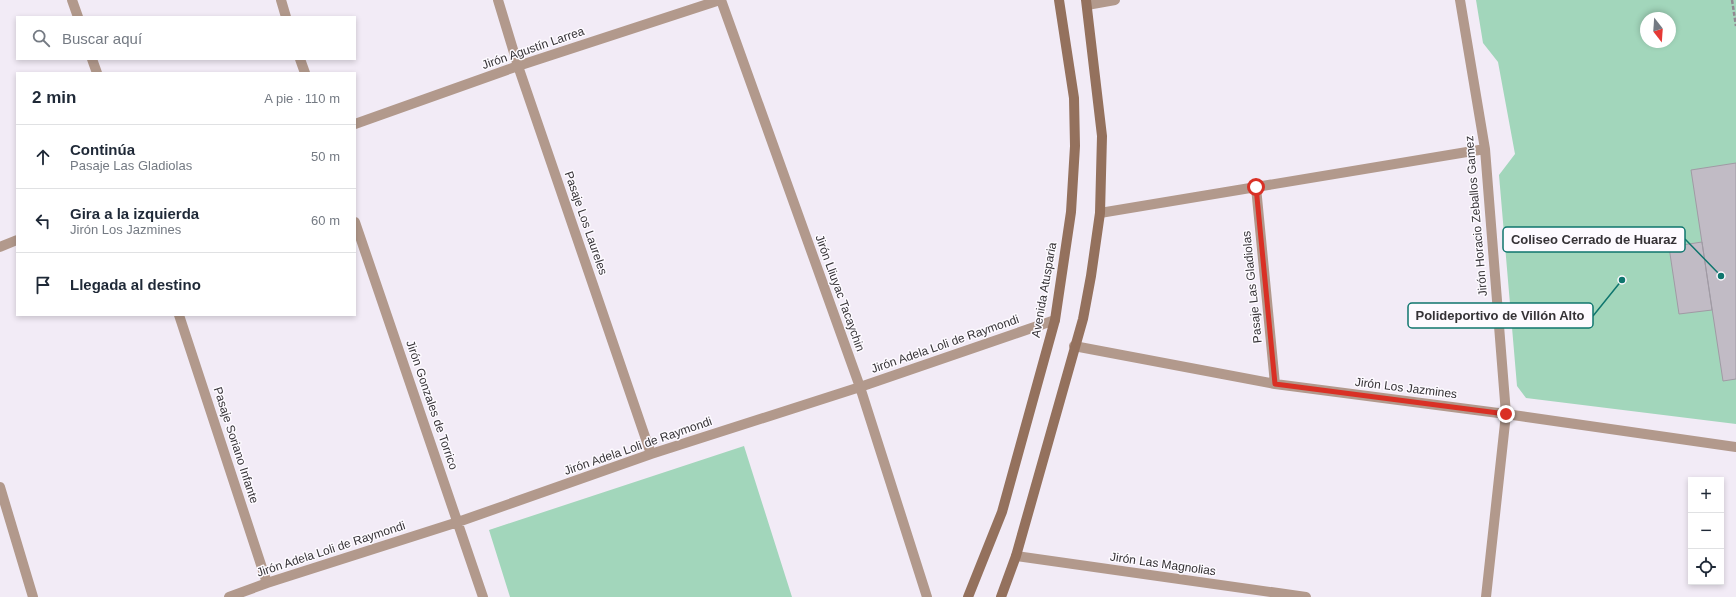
<!DOCTYPE html>
<html lang="es">
<head>
<meta charset="utf-8">
<style>
	body { margin:0; font-family:Helvetica,sans-serif; background:#f6f6f7; color:#1f2937 }
	.controls { position:absolute; right:12px; bottom:12px; display:grid; overflow:hidden; border-radius:0px; box-shadow:0 2px 6px #0003 }
	.controls button { width:36px; height:36px; display:grid; place-items:center; padding:0; border:0; border-bottom:1px solid #e0e1e3; background:#fff; color:#1f2937; font:20px sans-serif }
	.compass { position:absolute; left:1640px; top:12px; width:36px; height:36px; border-radius:50%; background:#fff; box-shadow:0 2px 6px #0003; rotate:163deg }
	.stop { position:absolute; width:12px; height:12px; margin:-9px; border:3px solid #d93025; border-radius:50%; background:#fff }
	.stop.end { background:#d93025; border-color:#fff; box-shadow:0 1px 4px #0008 }
	.list { margin:0; padding:0; list-style:none }
	h2 { display:flex; justify-content:space-between; align-items:center; height:52px; margin:0; padding:0 16px; font-size:17px }
	h2 small { font-size:13px; font-weight:400; color:#747a83 }
	.list li { display:grid; grid-template-columns:26px 1fr auto; gap:12px; align-items:center; box-sizing:border-box; height:64px; padding:0 16px; border-top:1px solid #e0e1e3 }
	.list b { display:block; font-size:15px; white-space:nowrap }
	.list p { margin:0; font-size:13px; white-space:nowrap; color:#747a83 }
	.list em { font-size:13px; font-style:normal; color:#747a83 }
	.icon { flex:none; width:22px; height:22px; fill:none; stroke:currentColor; stroke-width:2; stroke-linecap:round; stroke-linejoin:round }
	.map { position:relative; flex:none; width:1736px; height:597px; overflow:hidden }
	.search { position:absolute; background:#fff; box-shadow:0 2px 6px #0003; left:16px; top:16px; width:340px; height:44px; display:flex; align-items:center; gap:10px; box-sizing:border-box; padding:0 14px; border-radius:0px; color:#747a83; font-size:15px }
	.panel { position:absolute; background:#fff; box-shadow:0 2px 6px #0003; left:16px; top:72px; width:340px; height:244px; border-radius:0px }
	.map>svg:first-child { display:block }
	.green { fill:#a2d6bb; fill-rule:evenodd }
	.building { fill:#c1bbc5; stroke:#a09aa4 }
	.lines { fill:none; stroke-linecap:round; stroke-linejoin:round }
	.path { stroke:#8f8a91; stroke-width:2.5; stroke-dasharray:4 2; stroke-linecap:butt }
	.street { stroke:#b2998c; stroke-width:10 }
	.secondary { stroke:#94715d; stroke-width:10 }
	.route { stroke:#d93025; stroke-width:5 }
	.labels { text-anchor:middle; dominant-baseline:central; stroke-width:3; stroke-linejoin:round; paint-order:stroke }
	.street-label { font-size:12px; fill:#353236; stroke:#fdfaff }
	.leader { fill:none; stroke:#0f766e; stroke-width:1.5 }
	.callout-dot { fill:#0f766e; stroke:#fdfaff; stroke-width:1.5 }
	.callout { fill:#fdfaff; stroke:#0f766e; stroke-width:1.5 }
	.callout-label { font-size:13px; text-anchor:middle; font-weight:bold; fill:#353236 }
</style>
</head>
<body>
<div class="map">
<svg width="1736" height="597" viewBox="0 0 1736 597">
	<rect width="100%" height="100%" fill="#f2ebf6"/>
	<path class="green" d="M 1476,0 L 1736,0 L 1736,424 L 1526,398 L 1517,386 L 1499,175 L 1515,154 L 1498,62 L 1483,43 ZM 1646,18 L 1670,18 L 1670,42 L 1646,42 Z
		M 744,446 L 792,597 L 510,597 L 489,530 Z"/>
	<path class="building" d="M 1736,163 L 1736,379 L 1723,381 L 1691,170 Z
		M 1702,242 L 1712,310 L 1679,314 L 1669,247 Z"/>
	<g class="lines">
		<path class="path" d="M 1732,0 L 1736,26"/>
		<path class="street" d="M 72,0 L 78,17
			M 281,0 L 286,17
			M 498,0 L 518,66 L 651,454
			M 721,0 L 860,387 L 927,597
			M 1460,0 L 1485,149 L 1506,414 L 1486,597
			M 1087,5 L 1115,0
			M 92,59 L 97,73
			M 300,59 L 305,73
			M 355,124 L 518,66 L 720,0
			M 1256,187 L 1275,384
			M 1100,213 L 1485,149
			M 355,222 L 483,597
			M 0,247 L 17,240
			M 179,315 L 267,583
			M 1074,346 L 1275,384 L 1506,414 L 1736,447
			M 0,487 L 33,597
			M 1016,556 L 1306,597
			M 229,597 L 267,583 L 458,522 L 651,454 L 860,387 L 1055,320"/>
		<path class="secondary" d="M 968,597 L 1002,512 L 1055,320 L 1071,212 L 1075,146 L 1074,98 L 1059,0
			M 1001,597 L 1016,556 L 1083,319 L 1091,276 L 1100,213 L 1102,136 L 1086,0"/>
	</g>
	<g class="lines">
		<path class="route" d="M 1256,187 L 1275,384 L 1506,414"/>
	</g>
	<g class="labels">
		<g class="street-label">
			<text transform="translate(533 48) rotate(-19)">Jirón Agustín Larrea</text>
			<text transform="translate(1476 216) rotate(-95)">Jirón Horacio Zeballos Gamez</text>
			<text transform="translate(586 223) rotate(71)">Pasaje Los Laureles</text>
			<text transform="translate(1252 287) rotate(-96)">Pasaje Las Gladiolas</text>
			<text transform="translate(1044 290) rotate(-80)">Avenida Atusparia</text>
			<text transform="translate(840 293) rotate(70)">Jirón Lliuyac Tacaychin</text>
			<text transform="translate(945 344) rotate(-19)">Jirón Adela Loli de Raymondi</text>
			<text transform="translate(1406 388) rotate(7)">Jirón Los Jazmines</text>
			<text transform="translate(432 405) rotate(71)">Jirón Gonzales de Torrico</text>
			<text transform="translate(236 445) rotate(72)">Pasaje Soriano Infante</text>
			<text transform="translate(638 446) rotate(-19)">Jirón Adela Loli de Raymondi</text>
			<text transform="translate(331 549) rotate(-18)">Jirón Adela Loli de Raymondi</text>
			<text transform="translate(1163 564) rotate(8)">Jirón Las Magnolias</text>
		</g>
	</g>
	<path class="leader" d="M1721 276L1685 239M1622 280L1593 316"/>
	<g class="callout-dot">
		<circle cx="1721" cy="276" r="4"/>
		<circle cx="1622" cy="280" r="4"/>
	</g>
	<g class="callout">
		<rect x="1503" y="227" width="182" height="25" rx="4"/>
		<rect x="1408" y="303" width="185" height="25" rx="4"/>
	</g>
	<g class="callout-label">
		<text x="1594" y="244">Coliseo Cerrado de Huaraz</text>
		<text x="1500" y="320">Polideportivo de Villón Alto</text>
	</g>
</svg>
<div class="controls">
<button>+</button>
<button>−</button>
<button><svg class="icon" aria-label="locate" viewBox="0 0 24 24"><circle cx="12" cy="12" r="6"/><path d="M12 2v4M12 18v4M2 12h4M18 12h4"/></svg></button>
</div>
<svg class="compass" viewBox="-18 -18 36 36"><path d="M0-13l5 13h-10z" fill="#e53935"/><path d="M0 13l5-13h-10z" fill="#747a83"/></svg>
<div class="stop" style="left:1256px;top:187px"></div>
<div class="stop end" style="left:1506px;top:414px"></div>
<div class="search"><svg class="icon" aria-label="search" viewBox="0 0 24 24"><circle cx="10" cy="10" r="6"/><path d="M15 15l6 6"/></svg>Buscar aquí</div>
<section class="panel">
<h2>2 min<small>A pie · 110 m</small></h2>
<ul class="list">
<li><svg class="icon" aria-label="ahead" viewBox="0 0 24 24"><path d="M12 20V5M6 11l6-6 6 6"/></svg><div><b>Continúa</b><p>Pasaje Las Gladiolas</p></div><em>50 m</em></li>
<li><svg class="icon" aria-label="left" viewBox="0 0 24 24"><path d="M17 20v-9H6M10 6l-5 5 5 5"/></svg><div><b>Gira a la izquierda</b><p>Jirón Los Jazmines</p></div><em>60 m</em></li>
<li><svg class="icon" aria-label="arrive" viewBox="0 0 24 24"><path d="M6 21V4h12l-3 4 3 4H6"/></svg><div><b>Llegada al destino</b></div></li>
</ul>
</section>
</div>
</body>
</html>
